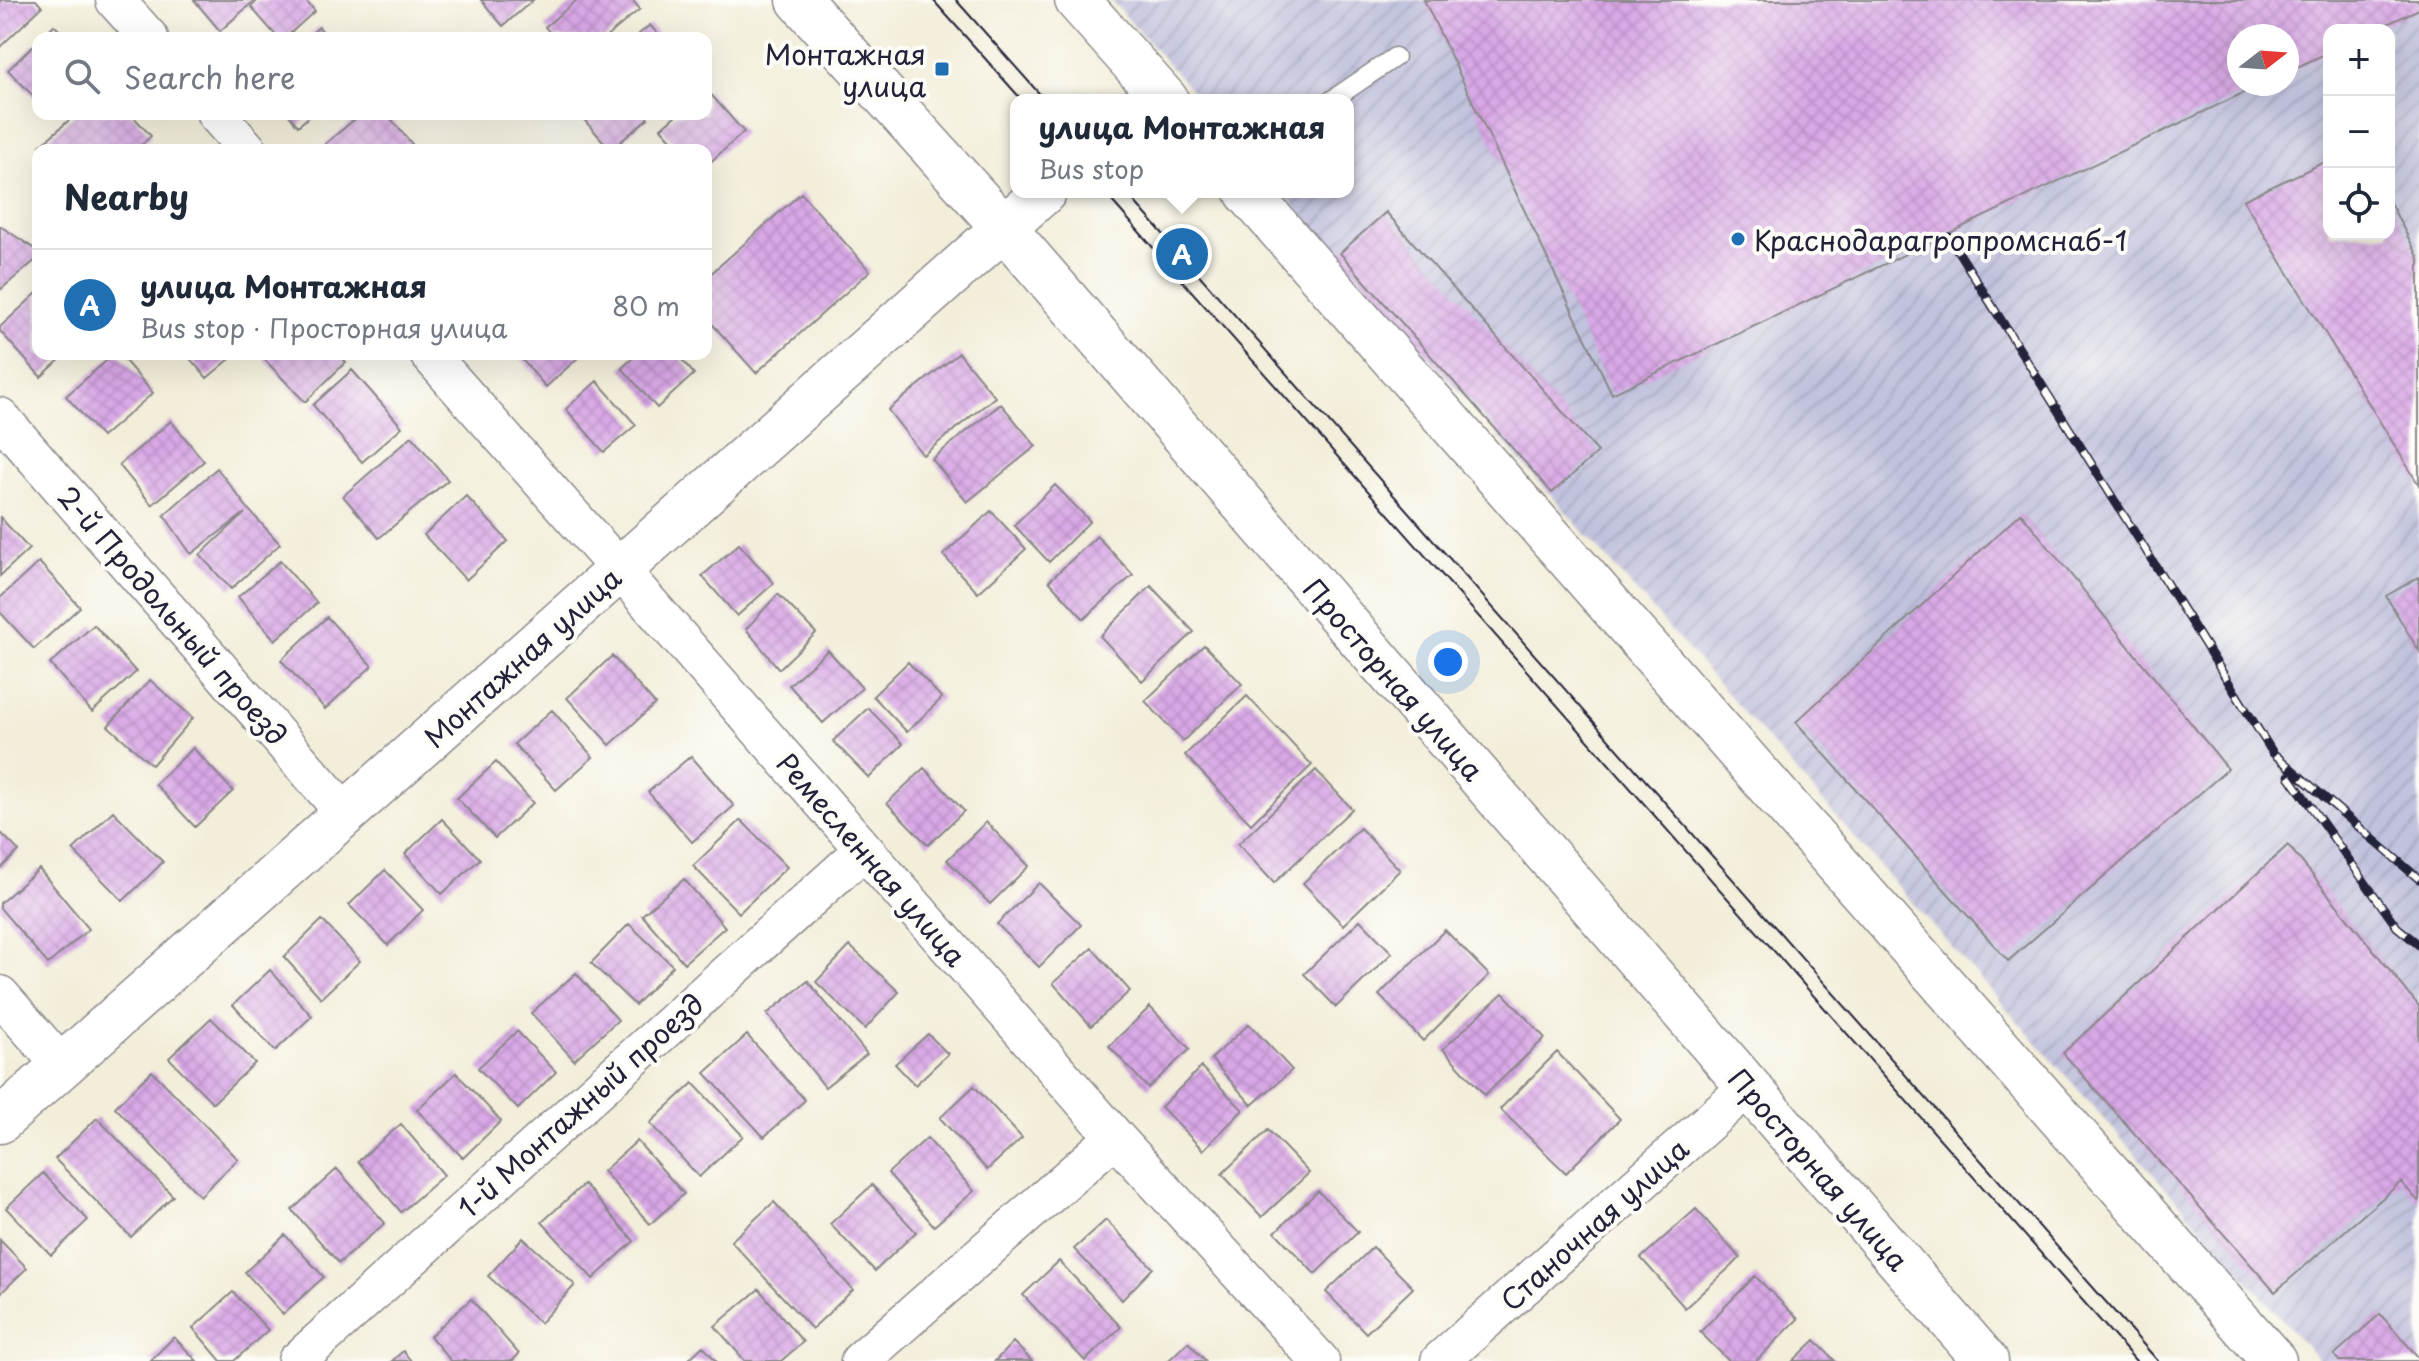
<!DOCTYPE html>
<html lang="en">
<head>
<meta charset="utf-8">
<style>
	body { margin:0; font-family:"Playpen Sans",sans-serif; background:#f2f2f3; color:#1f2937 }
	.controls { position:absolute; right:24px; top:24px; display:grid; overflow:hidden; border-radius:16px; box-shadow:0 8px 32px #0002 }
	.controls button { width:72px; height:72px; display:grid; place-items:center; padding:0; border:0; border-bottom:2px solid #e0e1e3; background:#fff; color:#1f2937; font:40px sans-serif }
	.compass { position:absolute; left:2227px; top:24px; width:72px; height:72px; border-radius:50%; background:#fff; box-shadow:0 8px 32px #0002; rotate:73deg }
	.you { position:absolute; left:1448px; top:662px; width:28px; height:28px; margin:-20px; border:6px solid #fff; border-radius:50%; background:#1a73e8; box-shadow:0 0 0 12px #1a73e833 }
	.badge { display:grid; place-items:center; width:52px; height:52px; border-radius:50%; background:#1f6fb2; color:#fff; font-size:26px; font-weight:700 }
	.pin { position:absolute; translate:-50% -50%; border:4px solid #fff; box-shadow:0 2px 8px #0006 }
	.popup { position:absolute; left:1010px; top:94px; width:344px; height:104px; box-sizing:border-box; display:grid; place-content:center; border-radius:16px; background:#fff; filter:drop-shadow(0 2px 6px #0005); font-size:26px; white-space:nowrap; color:#747a83 }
	.popup b { font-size:30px; color:#1f2937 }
	.popup::after { content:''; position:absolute; left:50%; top:100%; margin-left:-16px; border:16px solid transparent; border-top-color:#fff }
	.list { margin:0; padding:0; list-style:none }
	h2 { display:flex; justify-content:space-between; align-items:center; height:104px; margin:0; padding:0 32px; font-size:34px }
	h2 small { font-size:26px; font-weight:400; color:#747a83 }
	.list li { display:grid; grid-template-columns:52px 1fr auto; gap:24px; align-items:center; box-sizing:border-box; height:112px; padding:0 32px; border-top:2px solid #e0e1e3 }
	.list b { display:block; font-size:30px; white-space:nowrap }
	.list p { margin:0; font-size:26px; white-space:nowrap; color:#747a83 }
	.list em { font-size:26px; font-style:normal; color:#747a83 }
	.icon { flex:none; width:44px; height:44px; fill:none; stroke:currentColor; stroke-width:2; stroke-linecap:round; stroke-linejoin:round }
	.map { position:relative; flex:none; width:2419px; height:1361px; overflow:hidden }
	.search { position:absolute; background:#fff; box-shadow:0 8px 32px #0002; left:32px; top:32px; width:680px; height:88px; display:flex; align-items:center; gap:20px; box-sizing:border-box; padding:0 28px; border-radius:16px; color:#747a83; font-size:30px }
	.panel { position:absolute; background:#fff; box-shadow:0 8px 32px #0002; left:32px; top:144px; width:680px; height:216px; border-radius:16px }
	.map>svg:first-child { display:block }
	.industrial { fill:url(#industrial-furrows); fill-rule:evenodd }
	.building { fill:url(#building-cross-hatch) }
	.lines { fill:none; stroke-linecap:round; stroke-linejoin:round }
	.service-casing { stroke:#8a888a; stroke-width:21 }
	.minor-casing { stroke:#8a888a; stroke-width:41 }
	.tertiary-casing { stroke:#8a888a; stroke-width:47 }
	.service { stroke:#fff; stroke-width:18 }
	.minor { stroke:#fff; stroke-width:38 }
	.tertiary { stroke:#fff; stroke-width:44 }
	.tram { stroke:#22223b; stroke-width:2 }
	.rail-casing { stroke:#22223b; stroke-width:9 }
	.rail { stroke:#fdfcf7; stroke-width:6; stroke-dasharray:18; stroke-linecap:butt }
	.poi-dot { fill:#1f6fb2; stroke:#fdfcf7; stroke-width:3 }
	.labels { text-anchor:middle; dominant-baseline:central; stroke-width:8; stroke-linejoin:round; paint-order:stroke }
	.poi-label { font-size:28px; fill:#22223b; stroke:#fdfcf7; text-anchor:end }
	.street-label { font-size:28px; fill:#22223b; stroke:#fdfcf7 }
</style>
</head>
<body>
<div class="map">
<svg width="2419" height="1361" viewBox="0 0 2419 1361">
	<defs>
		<pattern id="industrial-furrows" width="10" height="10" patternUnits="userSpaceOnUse" patternTransform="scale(2)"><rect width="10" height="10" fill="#c1c2dd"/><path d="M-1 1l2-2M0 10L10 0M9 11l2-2" fill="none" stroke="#a6a6bf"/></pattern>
		<pattern id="building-cross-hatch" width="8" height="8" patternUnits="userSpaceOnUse" patternTransform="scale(2)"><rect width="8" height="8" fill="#d9a8e6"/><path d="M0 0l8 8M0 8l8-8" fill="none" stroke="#ba90c6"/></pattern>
	</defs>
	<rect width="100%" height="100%" fill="#fdfcf7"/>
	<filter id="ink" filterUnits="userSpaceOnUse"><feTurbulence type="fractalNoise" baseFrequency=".0125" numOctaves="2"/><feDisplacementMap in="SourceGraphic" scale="16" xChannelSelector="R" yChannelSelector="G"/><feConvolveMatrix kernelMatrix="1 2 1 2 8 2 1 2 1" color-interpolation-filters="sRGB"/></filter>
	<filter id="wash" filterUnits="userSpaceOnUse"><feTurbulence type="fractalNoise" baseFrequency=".006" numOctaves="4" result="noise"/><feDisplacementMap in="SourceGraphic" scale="32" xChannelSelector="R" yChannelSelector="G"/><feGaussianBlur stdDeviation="1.8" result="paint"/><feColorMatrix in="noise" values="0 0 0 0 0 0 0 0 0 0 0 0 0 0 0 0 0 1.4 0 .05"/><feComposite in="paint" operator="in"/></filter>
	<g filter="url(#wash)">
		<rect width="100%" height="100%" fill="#f3eeda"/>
		<path class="industrial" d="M 1111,0 L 2419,0 L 2419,1361 L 2319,1361 L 1282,192 L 1348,192 L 1348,100 L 1200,100 ZM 2329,30 L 2389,30 L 2389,234 L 2329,234 ZM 2239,36 L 2287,36 L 2287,84 L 2239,84 Z"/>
		<g id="blocks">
			<path class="building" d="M 0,0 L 36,0 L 42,7 L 0,47 Z
				M 194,0 L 255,0 L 220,31 Z
				M 258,0 L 305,0 L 315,11 L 285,38 L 278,38 L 251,7 Z
				M 481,0 L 533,0 L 503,26 Z
				M 577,0 L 632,0 L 640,9 L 605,38 L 554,38 L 545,27 Z
				M 1424,0 L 2419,0 L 2419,9 L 2375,30 L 2329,30 L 2329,52 L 2287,72 L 2287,36 L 2239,36 L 2239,84 L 2262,84 L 1612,394 Z
				M 54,25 L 67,38 L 41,38 Z
				M 650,25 L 661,38 L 634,38 Z
				M 319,27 L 328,38 L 306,38 Z
				M 38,41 L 38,101 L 8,70 Z
				M 706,89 L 744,132 L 706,166 L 706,150 L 681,150 L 661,128 L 677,114 L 706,114 Z
				M 76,114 L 131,114 L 151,136 L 136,150 L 43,150 L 40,146 Z
				M 288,114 L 312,114 L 298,126 Z
				M 361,114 L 387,114 L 412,144 L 404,150 L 330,150 L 325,144 Z
				M 579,114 L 645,114 L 648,118 L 611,150 Z
				M 2329,160 L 2329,234 L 2389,234 L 2389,201 L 2419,258 L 2419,485 L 2243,200 Z
				M 801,193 L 870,271 L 756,373 L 706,317 L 706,278 Z
				M 1386,212 L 1598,452 L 1552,493 L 1340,253 Z
				M 0,226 L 38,251 L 38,258 L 0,290 Z
				M 38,292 L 38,354 L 66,354 L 41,377 L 0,331 L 0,327 Z
				M 959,353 L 995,397 L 923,455 L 888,410 Z
				M 114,354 L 119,354 L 153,393 L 102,437 L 66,396 Z
				M 186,354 L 236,354 L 207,378 Z
				M 270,354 L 338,354 L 346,362 L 305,402 L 264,359 Z
				M 517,354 L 578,354 L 580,356 L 546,387 Z
				M 637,354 L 677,354 L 694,374 L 657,408 L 622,368 Z
				M 352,370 L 402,427 L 362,462 L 313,405 Z
				M 597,381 L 636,425 L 604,452 L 566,409 Z
				M 1001,404 L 1036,446 L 967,502 L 932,459 Z
				M 171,421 L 204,461 L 152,505 L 119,465 Z
				M 412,436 L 448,480 L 379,538 L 343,496 Z
				M 217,468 L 249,510 L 280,544 L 231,589 L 200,555 L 245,513 L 191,554 L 164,515 Z
				M 1055,485 L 1090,521 L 1049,562 L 1014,525 Z
				M 466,496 L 508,541 L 466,580 L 424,535 Z
				M 991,511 L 1026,549 L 978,593 L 943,555 Z
				M 2021,513 L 2228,769 L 2008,961 L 1796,722 Z
				M 0,517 L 29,549 L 0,576 Z
				M 1097,536 L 1133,575 L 1084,619 L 1049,581 Z
				M 739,544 L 774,583 L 737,616 L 702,576 Z
				M 280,561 L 317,603 L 275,640 L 238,597 Z
				M 39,562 L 80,607 L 34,649 L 0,612 L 0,598 Z
				M 2419,577 L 2419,651 L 2386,596 Z
				M 1151,586 L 1194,632 L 1142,681 L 1100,636 Z
				M 778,594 L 816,633 L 779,669 L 746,629 Z
				M 327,617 L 372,666 L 325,709 L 281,660 Z
				M 94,625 L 136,672 L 92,712 L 50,664 Z
				M 1204,645 L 1242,684 L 1183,741 L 1145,701 Z
				M 828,650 L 862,688 L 823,723 L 789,685 Z
				M 612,656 L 655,704 L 610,745 L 567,698 Z
				M 908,662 L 942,698 L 907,732 L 873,696 Z
				M 150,680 L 193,718 L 152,765 L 108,726 Z
				M 1247,696 L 1312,765 L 1251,824 L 1185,755 Z
				M 868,708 L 903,744 L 869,778 L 833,741 Z
				M 552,710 L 593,757 L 556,790 L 514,744 Z
				M 193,748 L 233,791 L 195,827 L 155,784 Z
				M 691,756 L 734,806 L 692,842 L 648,792 Z
				M 496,762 L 533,803 L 495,838 L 457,798 Z
				M 924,768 L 964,811 L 928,845 L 887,803 Z
				M 1316,770 L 1352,809 L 1274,883 L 1238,844 Z
				M 113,811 L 163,862 L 123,901 L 73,850 Z
				M 442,819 L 480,859 L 442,894 L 405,854 Z
				M 741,820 L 787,867 L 739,913 L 693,866 Z
				M 986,822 L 1029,866 L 990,904 L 947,860 Z
				M 1360,828 L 1400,870 L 1343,925 L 1303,883 Z
				M 0,832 L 19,851 L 0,869 Z
				M 2288,845 L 2419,1006 L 2419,1202 L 2401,1182 L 2275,1292 L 2063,1053 Z
				M 39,869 L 89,929 L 48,964 L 0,908 L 0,903 Z
				M 385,870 L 423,910 L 388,945 L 349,905 Z
				M 684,879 L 725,927 L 684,963 L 642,915 Z
				M 1039,883 L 1081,925 L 1039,967 L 997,924 Z
				M 322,920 L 360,961 L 321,998 L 284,957 Z
				M 1360,920 L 1392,953 L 1336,1007 L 1304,974 Z
				M 629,924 L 673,966 L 635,1005 L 591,963 Z
				M 1445,930 L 1489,975 L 1423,1041 L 1379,995 Z
				M 850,946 L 899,992 L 865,1029 L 816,982 Z
				M 1092,948 L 1130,991 L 1091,1026 L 1053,983 Z
				M 270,970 L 312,1016 L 275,1051 L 233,1005 Z
				M 576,973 L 618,1020 L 574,1060 L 531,1013 Z
				M 808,981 L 867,1054 L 825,1087 L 767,1014 Z
				M 1503,993 L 1545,1038 L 1485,1095 L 1443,1049 Z
				M 1150,1007 L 1190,1049 L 1148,1088 L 1109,1046 Z
				M 211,1018 L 255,1063 L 213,1103 L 169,1058 Z
				M 1249,1024 L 1292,1070 L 1252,1105 L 1211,1059 Z
				M 517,1031 L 556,1072 L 518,1109 L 478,1068 Z
				M 928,1034 L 948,1054 L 915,1085 L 895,1064 Z
				M 747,1035 L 805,1100 L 764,1137 L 705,1073 Z
				M 1557,1052 L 1620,1119 L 1566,1173 L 1500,1109 Z
				M 1201,1067 L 1243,1110 L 1203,1150 L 1161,1107 Z
				M 152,1071 L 238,1159 L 200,1196 L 115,1107 Z
				M 456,1073 L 501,1121 L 463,1158 L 417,1110 Z
				M 693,1083 L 743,1136 L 699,1177 L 650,1123 Z
				M 974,1086 L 1022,1138 L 987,1170 L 940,1118 Z
				M 97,1118 L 173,1196 L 131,1237 L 55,1159 Z
				M 401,1124 L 444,1175 L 401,1212 L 358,1161 Z
				M 1268,1130 L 1309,1173 L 1262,1217 L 1222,1174 Z
				M 927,1138 L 974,1191 L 934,1226 L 888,1173 Z
				M 637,1141 L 684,1194 L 650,1224 L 603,1171 Z
				M 337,1169 L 385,1223 L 339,1263 L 292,1210 Z
				M 43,1173 L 88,1220 L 51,1255 L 6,1208 Z
				M 584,1184 L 634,1241 L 593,1279 L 542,1222 Z
				M 872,1185 L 916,1232 L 875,1271 L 830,1224 Z
				M 1318,1191 L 1358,1232 L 1315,1274 L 1275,1232 Z
				M 774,1202 L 853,1290 L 812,1329 L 731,1241 Z
				M 1696,1209 L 1740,1258 L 1685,1308 L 1641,1258 Z
				M 1106,1220 L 1153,1268 L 1122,1300 L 1074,1249 Z
				M 285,1235 L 324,1277 L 283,1314 L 245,1272 Z
				M 523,1238 L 575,1285 L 540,1323 L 488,1276 Z
				M 0,1240 L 27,1268 L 0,1294 Z
				M 1373,1247 L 1413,1288 L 1366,1333 L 1326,1292 Z
				M 1059,1261 L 1121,1327 L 1085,1361 L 1023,1295 Z
				M 1755,1276 L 1798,1319 L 1756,1361 L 1729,1361 L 1700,1332 Z
				M 759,1289 L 803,1342 L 781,1361 L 745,1361 L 715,1326 Z
				M 233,1292 L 268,1330 L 234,1361 L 221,1361 L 193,1328 Z
				M 471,1299 L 519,1354 L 512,1361 L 451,1361 L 430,1336 Z
				M 2380,1314 L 2419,1358 L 2419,1361 L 2339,1361 L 2334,1355 Z
				M 174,1337 L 197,1361 L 150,1361 Z
				M 1815,1340 L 1835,1361 L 1793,1361 Z
				M 1013,1342 L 1032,1361 L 995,1361 Z
				M 1188,1342 L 1206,1361 L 1168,1361 Z
				M 703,1346 L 716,1361 L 687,1361 Z
				M 403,1351 L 411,1361 L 392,1361 Z"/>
		</g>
	</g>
	<g filter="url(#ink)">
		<use href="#blocks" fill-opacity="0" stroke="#8a888a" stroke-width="2"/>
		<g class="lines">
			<g class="service-casing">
				<path id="service" d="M 1332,100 L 1395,57"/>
			</g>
			<g class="minor-casing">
				<path id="minor" d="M 115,0 L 149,38
					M 216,114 L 248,150
					M 429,354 L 620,570 L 1115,1137 L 1320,1361
					M 0,417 L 345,813
					M 0,995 L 62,1066
					M 297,1361 L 864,850
					M 860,1361 L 1115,1137
					M 1440,1361 L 1748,1087"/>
			</g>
			<g class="tertiary-casing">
				<path id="tertiary" d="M 799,0 L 1004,228 L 1986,1361
					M 1077,0 L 1166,100
					M 1247,192 L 2274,1361
					M 0,1121 L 1044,192"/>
			</g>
			<use href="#service" class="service"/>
			<use href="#minor" class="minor"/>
			<use href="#tertiary" class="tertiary"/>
			<path class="tram" d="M 933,0 L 1022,100
				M 956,0 L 1045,100
				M 1104,192 L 2136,1361
				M 1126,192 L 2158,1361"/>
			<g class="rail-casing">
				<path id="rail" d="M 1949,237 L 2273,753 L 2419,879
					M 2289,776 L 2397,927 L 2419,945"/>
			</g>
			<use href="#rail" class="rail"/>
		</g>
	</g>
	<g class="poi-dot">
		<rect x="934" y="61" width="16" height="16" rx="4"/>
		<circle cx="1738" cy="239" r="8"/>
	</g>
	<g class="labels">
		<g class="poi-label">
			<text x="926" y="53">Монтажная<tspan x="926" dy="32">улица</tspan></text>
			<text x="1754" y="239" text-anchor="start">Краснодарагропромснаб-1</text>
		</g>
		<g class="street-label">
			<text transform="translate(173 615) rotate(49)">2-й Продольный проезд</text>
			<text transform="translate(522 657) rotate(-42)">Монтажная улица</text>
			<text transform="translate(1394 679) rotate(49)">Просторная улица</text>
			<text transform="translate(872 859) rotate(49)">Ремесленная улица</text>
			<text transform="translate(580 1105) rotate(-42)">1-й Монтажный проезд</text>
			<text transform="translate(1819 1169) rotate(49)">Просторная улица</text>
			<text transform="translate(1594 1224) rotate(-42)">Станочная улица</text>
		</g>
	</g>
</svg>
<div class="controls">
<button>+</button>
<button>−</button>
<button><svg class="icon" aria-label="locate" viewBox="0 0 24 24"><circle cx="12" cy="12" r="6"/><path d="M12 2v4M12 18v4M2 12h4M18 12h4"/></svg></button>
</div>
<svg class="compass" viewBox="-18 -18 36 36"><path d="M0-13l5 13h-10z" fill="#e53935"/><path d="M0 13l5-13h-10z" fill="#747a83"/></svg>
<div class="you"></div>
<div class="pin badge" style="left:1182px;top:254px">A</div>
<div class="popup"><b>улица Монтажная</b>Bus stop</div>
<div class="search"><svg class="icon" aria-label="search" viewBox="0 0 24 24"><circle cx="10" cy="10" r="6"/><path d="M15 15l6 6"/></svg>Search here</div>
<section class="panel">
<h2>Nearby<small></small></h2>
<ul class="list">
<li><span class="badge">A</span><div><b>улица Монтажная</b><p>Bus stop · Просторная улица</p></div><em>80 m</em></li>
</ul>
</section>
</div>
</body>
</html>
